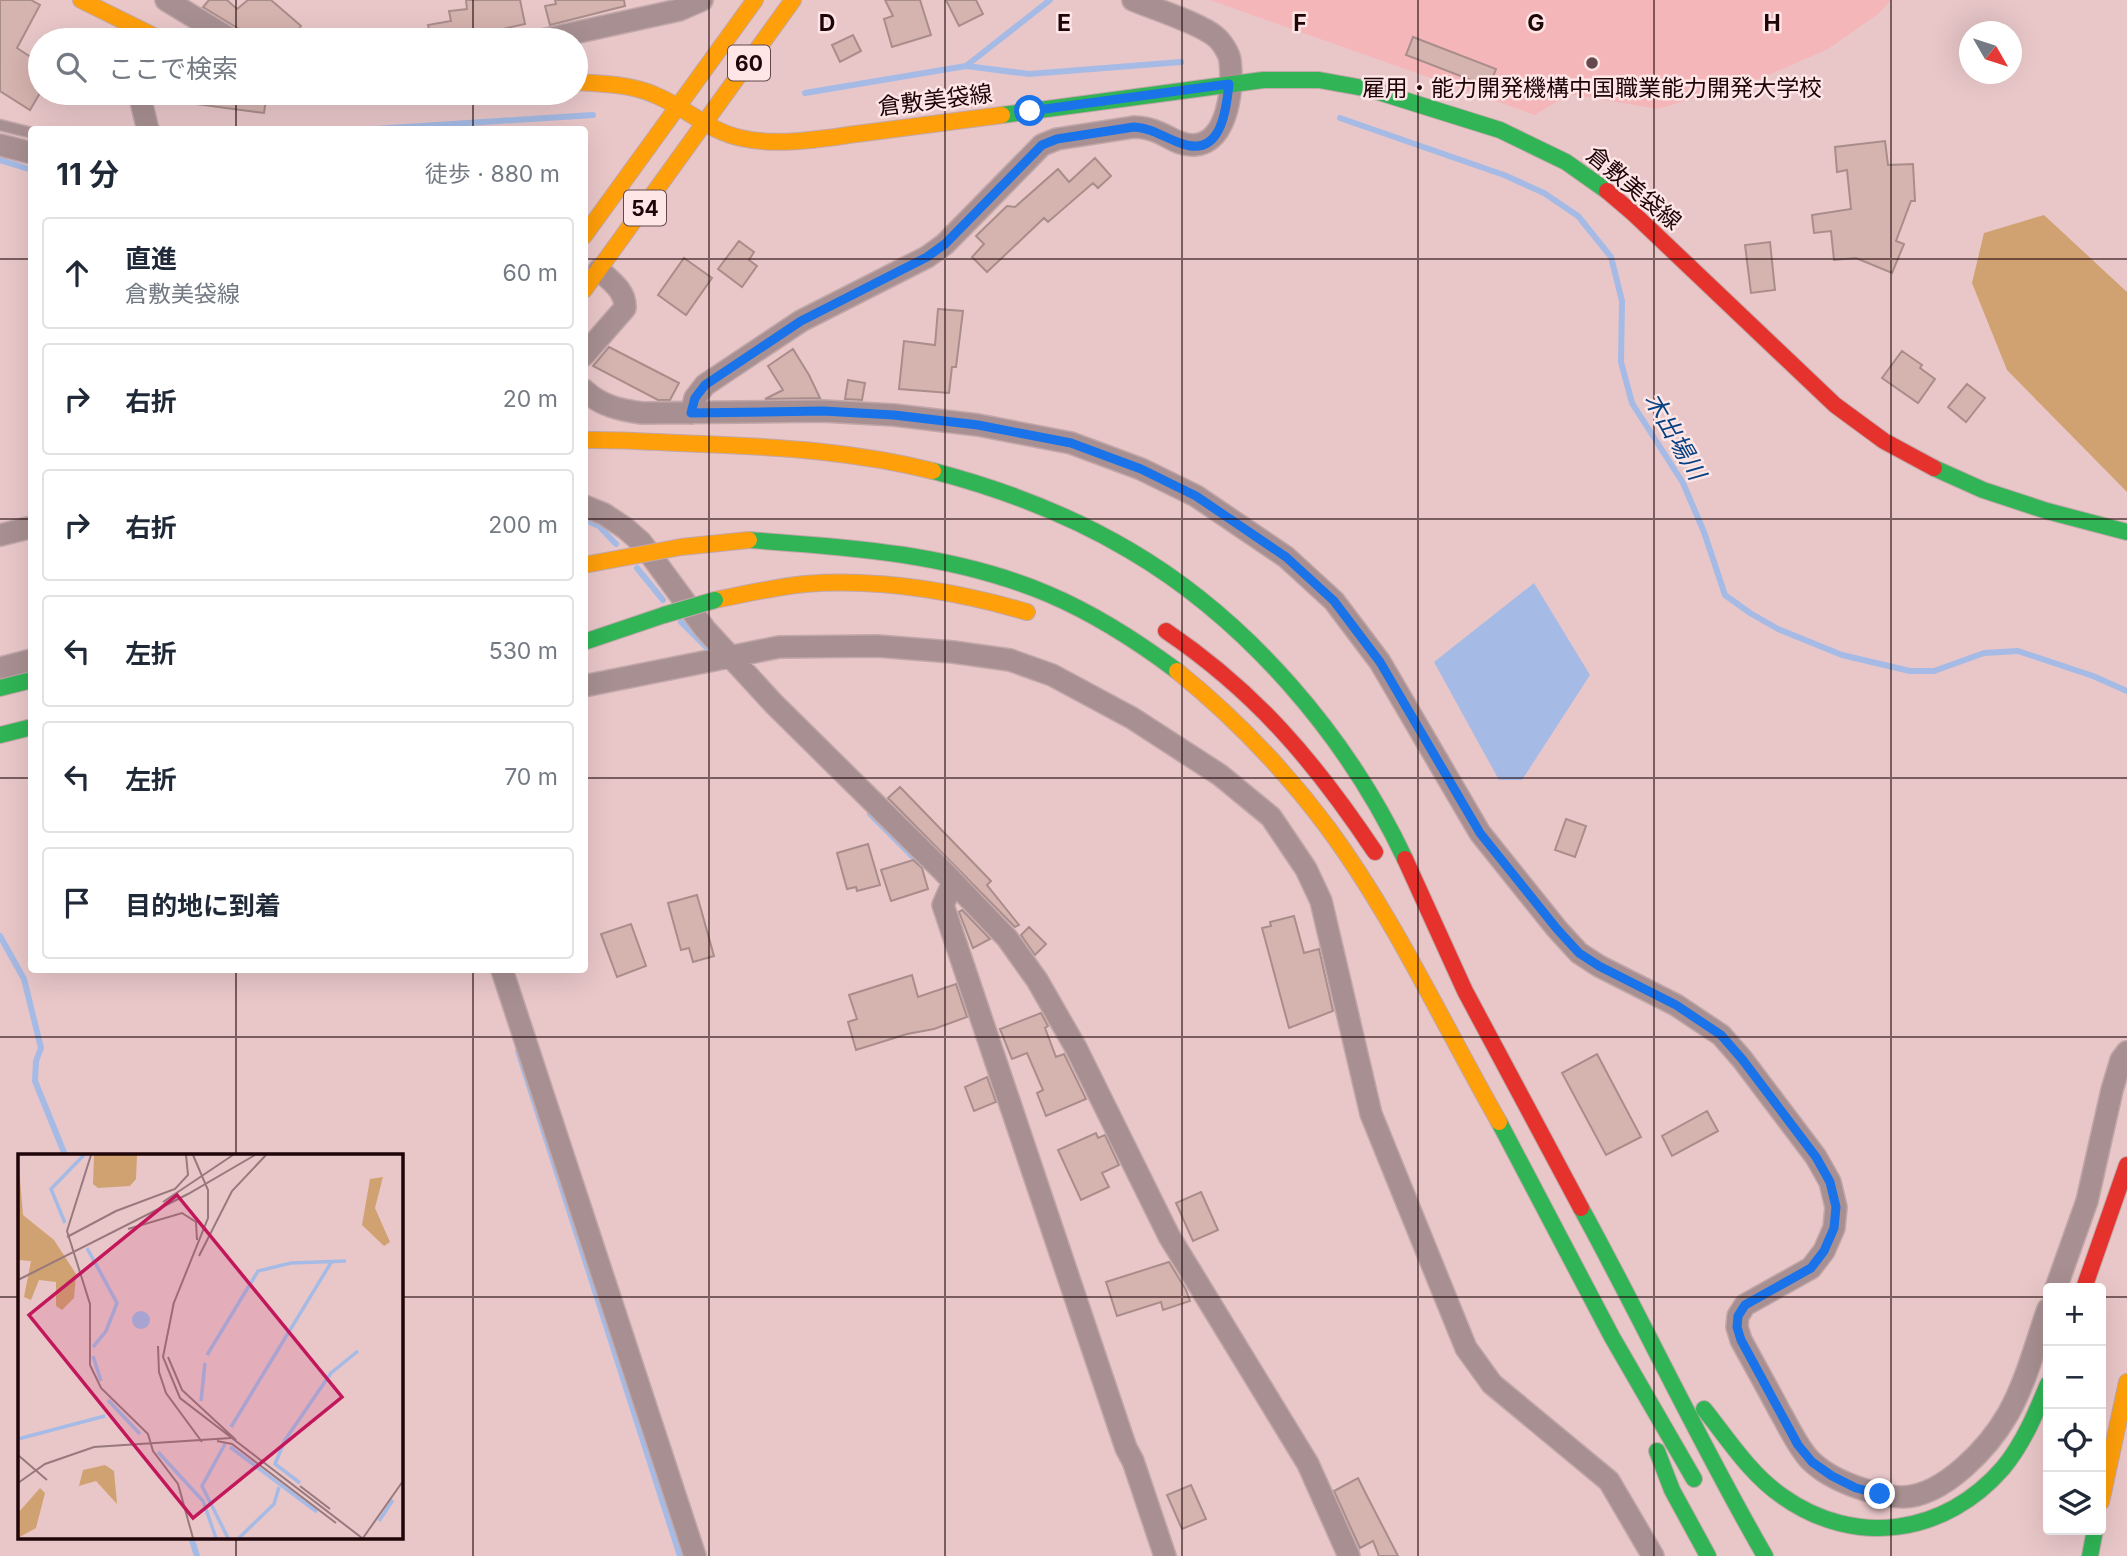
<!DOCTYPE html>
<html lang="ja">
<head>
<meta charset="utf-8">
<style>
	body { margin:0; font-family:Inter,"Noto Sans JP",sans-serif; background:#f6f6f7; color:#1f2937 }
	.controls { position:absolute; right:21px; bottom:21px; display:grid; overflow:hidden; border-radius:7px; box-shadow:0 7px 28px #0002 }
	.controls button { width:63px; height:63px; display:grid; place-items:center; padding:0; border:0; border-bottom:2px solid #e0e1e3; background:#fff; color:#1f2937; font:35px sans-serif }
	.compass { position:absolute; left:1959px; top:21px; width:63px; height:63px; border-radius:50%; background:#fff; box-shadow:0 7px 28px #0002; rotate:129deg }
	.stop { position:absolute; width:21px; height:21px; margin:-16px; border:5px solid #1a73e8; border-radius:50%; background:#fff }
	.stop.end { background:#1a73e8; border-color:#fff; box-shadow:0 2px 7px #0008 }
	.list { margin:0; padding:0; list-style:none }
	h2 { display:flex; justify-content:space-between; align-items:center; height:91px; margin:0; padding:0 28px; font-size:30px }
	h2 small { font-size:23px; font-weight:400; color:#747a83 }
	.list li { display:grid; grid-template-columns:46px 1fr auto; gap:21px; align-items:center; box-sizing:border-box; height:112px; margin:0 14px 14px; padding:0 14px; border:2px solid #e0e1e3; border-radius:7px }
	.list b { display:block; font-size:26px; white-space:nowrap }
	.list p { margin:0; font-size:23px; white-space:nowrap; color:#747a83 }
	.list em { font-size:23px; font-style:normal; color:#747a83 }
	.icon { flex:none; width:38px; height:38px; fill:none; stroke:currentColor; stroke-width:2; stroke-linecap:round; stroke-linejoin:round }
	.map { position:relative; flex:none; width:2127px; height:1556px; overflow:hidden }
	.search { position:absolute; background:#fff; box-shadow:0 7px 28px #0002; left:28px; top:28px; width:560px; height:77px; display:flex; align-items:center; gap:18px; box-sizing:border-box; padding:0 24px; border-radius:38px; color:#747a83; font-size:26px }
	.panel { position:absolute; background:#fff; box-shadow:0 7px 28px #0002; left:28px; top:126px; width:560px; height:847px; border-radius:7px }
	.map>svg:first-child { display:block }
	.built { fill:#f5b6ba }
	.forest { fill:#d0a271 }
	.water { fill:#a5bbe5 }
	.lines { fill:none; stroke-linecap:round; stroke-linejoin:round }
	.stream { stroke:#a5bbe5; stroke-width:6 }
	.building { fill:#d5b3af; stroke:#a98d8b; stroke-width:2 }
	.lane-casing { stroke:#c2a7a9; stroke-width:13 }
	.street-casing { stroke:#c2a7a9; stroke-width:24 }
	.fast-casing { stroke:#c2a7a9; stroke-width:18 }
	.slow-casing { stroke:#c2a7a9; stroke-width:18 }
	.jam-casing { stroke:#c2a7a9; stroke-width:18 }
	.lane { stroke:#a89092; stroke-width:10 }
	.street { stroke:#a89092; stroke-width:21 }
	.fast { stroke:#30b455; stroke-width:16 }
	.slow { stroke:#ff9f0a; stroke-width:16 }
	.jam { stroke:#e5322d; stroke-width:16 }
	.fast-bridge-casing { stroke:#c2a7a9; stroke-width:18; stroke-linecap:butt }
	.slow-bridge-casing { stroke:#c2a7a9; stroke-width:18; stroke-linecap:butt }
	.fast-bridge { stroke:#30b455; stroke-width:16 }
	.slow-bridge { stroke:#ff9f0a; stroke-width:16 }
	.route { stroke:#1a73e8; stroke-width:9 }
	.grid { fill:none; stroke:#1f0508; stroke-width:2; stroke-opacity:0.55 }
	.poi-dot { fill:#66494c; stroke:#fee5e6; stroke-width:2.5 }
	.labels { text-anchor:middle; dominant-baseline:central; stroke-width:5; stroke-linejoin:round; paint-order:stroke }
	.shield { fill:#fee5e6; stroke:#62484b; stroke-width:2 }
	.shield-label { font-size:21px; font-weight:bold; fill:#1f0508 }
	.poi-label { font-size:23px; fill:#1f0508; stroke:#fee5e6 }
	.street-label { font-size:23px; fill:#1f0508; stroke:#fee5e6 }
	.water-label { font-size:24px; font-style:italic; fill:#054283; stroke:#fee5e6 }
	.inset-river { fill:none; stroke:#a5bbe5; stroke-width:3.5 }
	.inset-road { fill:none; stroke:#98797c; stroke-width:2 }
	.view { fill:#c2185b; fill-opacity:0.15; stroke:#c2185b; stroke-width:3.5 }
	.inset-edge { fill:none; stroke:#1f0508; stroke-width:3.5 }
	.grid-label { font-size:23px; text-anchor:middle; font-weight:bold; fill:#1f0508; stroke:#fee5e6; stroke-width:5; stroke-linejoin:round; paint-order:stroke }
</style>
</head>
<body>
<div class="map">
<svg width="2127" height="1556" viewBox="0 0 2127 1556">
	<rect width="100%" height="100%" fill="#e9c7c9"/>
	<path class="built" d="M 1210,0 L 1891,0 L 1878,14 L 1828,49 L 1764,77 L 1658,109 L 1569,94 L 1535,115 Z"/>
	<path class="forest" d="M 2044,215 L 2127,292 L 2127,492 L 2007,370 L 1972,283 L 1984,233 Z"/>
	<path class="water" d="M 1534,583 L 1590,675 L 1522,780 L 1499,780 L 1434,662 Z"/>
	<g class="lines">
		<path class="stream" d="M 966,66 L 1050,0
			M 805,93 L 966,66 L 1029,74 L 1181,62
			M 1340,118 L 1504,175 L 1544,193 L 1578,216 L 1611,257 L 1622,301 L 1621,362 L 1632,403 L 1683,483 L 1704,532 L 1725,595 L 1750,613 L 1778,629 L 1842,655 L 1910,671 L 1934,671 L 1984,653 L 2018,651 L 2093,676 L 2127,691
			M 360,130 L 593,115
			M 0,160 L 32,170
			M 584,519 L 599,526 L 616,544
			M 637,568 L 663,600
			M 681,622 L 713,654
			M 870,814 L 918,862
			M 0,936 L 24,979 L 41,1048 L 36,1061 L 35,1081 L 65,1155
			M 518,1051 L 680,1556
			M 191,1537 L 197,1556"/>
	</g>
	<path class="building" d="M 0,0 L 31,0 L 40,5 L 17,48 L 40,63 L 40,93 L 30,110 L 0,91 Z
		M 209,0 L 227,0 L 237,9 L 248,0 L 271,0 L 301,26 L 290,40 L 245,40 L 244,34 L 239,29 L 203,7 Z
		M 466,0 L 520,0 L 525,24 L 472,36 L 473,40 L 431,40 L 428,25 L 451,21 L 449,11 L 467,9 Z
		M 555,0 L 624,0 L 625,6 L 550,25 L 545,6 L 556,4 Z
		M 885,0 L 920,0 L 931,35 L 892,47 L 884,19 L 893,16 Z
		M 946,0 L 976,0 L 983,14 L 959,26 Z
		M 853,35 L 861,51 L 840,62 L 832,45 Z
		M 1413,37 L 1496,69 L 1489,87 L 1406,55 Z
		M 189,93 L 267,93 L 264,113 L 188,103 Z
		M 1885,141 L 1888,165 L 1913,164 L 1915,201 L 1911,201 L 1896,241 L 1904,244 L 1892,273 L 1856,258 L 1834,260 L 1831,231 L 1814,233 L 1812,215 L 1851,209 L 1847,170 L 1837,172 L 1835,147 Z
		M 1095,158 L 1111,176 L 1098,188 L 1093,183 L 1048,222 L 1044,218 L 987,272 L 972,257 L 984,244 L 976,236 L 1007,206 L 1015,207 L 1058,169 L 1069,182 Z
		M 739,241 L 754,252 L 749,260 L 757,266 L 742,287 L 718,269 Z
		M 1770,242 L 1775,290 L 1751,293 L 1745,245 Z
		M 684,258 L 712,278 L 686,315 L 658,295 Z
		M 938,309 L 963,311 L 956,367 L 952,367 L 949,393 L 899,389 L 904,341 L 935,345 Z
		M 609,347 L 679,383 L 670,400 L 658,400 L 593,366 Z
		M 793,349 L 809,375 L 820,398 L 765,399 L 783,390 L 768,366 Z
		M 1902,351 L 1922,365 L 1920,368 L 1935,379 L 1918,403 L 1882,378 Z
		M 848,380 L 865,383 L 862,400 L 845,399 Z
		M 1967,384 L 1985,398 L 1966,422 L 1948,407 Z
		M 900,787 L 991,881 L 987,885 L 1019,925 L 1015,927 L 888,798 Z
		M 1566,819 L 1586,826 L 1575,857 L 1555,850 Z
		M 868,844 L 880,885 L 857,891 L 856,887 L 847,889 L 837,853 Z
		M 913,860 L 922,868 L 928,889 L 891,901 L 881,870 Z
		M 697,895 L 714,956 L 693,962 L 689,948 L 681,950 L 668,903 Z
		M 962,910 L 990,939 L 973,948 L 959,912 Z
		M 1294,916 L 1304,953 L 1319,949 L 1333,1011 L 1289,1028 L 1262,928 L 1271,926 L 1270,922 Z
		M 631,924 L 646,966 L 617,977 L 601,934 Z
		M 1029,927 L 1046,944 L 1035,955 L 1021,935 Z
		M 912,975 L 918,997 L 956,984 L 967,1017 L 934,1029 L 907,1034 L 856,1050 L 848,1022 L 857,1019 L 849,995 Z
		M 1041,1013 L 1048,1026 L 1045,1028 L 1056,1057 L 1064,1054 L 1086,1099 L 1046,1116 L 1037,1093 L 1043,1090 L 1027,1053 L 1012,1059 L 1000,1029 Z
		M 1597,1054 L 1641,1137 L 1606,1155 L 1562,1073 Z
		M 987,1077 L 996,1102 L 974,1111 L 965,1087 Z
		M 1707,1111 L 1718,1131 L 1672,1156 L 1662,1136 Z
		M 1096,1133 L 1098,1138 L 1105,1135 L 1119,1165 L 1102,1173 L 1109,1187 L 1081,1200 L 1058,1150 Z
		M 1201,1192 L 1218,1230 L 1193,1241 L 1176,1203 Z
		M 1169,1262 L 1186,1290 L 1190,1301 L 1163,1310 L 1161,1302 L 1117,1316 L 1106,1282 Z
		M 1358,1478 L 1367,1496 L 1398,1556 L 1379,1556 L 1373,1541 L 1360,1548 L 1334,1491 Z
		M 1191,1485 L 1206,1519 L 1182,1529 L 1167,1495 Z"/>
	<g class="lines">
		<g class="lane-casing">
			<path id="lane" d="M 0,125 L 32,133"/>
		</g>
		<g class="street-casing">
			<path id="street" d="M 166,0 L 232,40
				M 542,40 L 679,10 L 702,0
				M 139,93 L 148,130
				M 0,145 L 32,153
				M 584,355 L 625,308 C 626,291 611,281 599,270
				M 584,390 C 601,406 620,410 642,413 L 823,411 L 894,415 L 978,425 L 1071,443 L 1141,469 L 1196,496 L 1286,557 L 1334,601 L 1380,662 L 1480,833 L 1557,929 L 1579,953 L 1599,966 L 1676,1005 L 1721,1035 L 1742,1059 L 1816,1157 L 1830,1182 L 1836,1207 L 1834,1228 L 1824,1251 L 1811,1268 L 1745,1305 L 1738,1316 L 1737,1327 L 1741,1340 C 1754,1364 1767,1387 1779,1410 C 1789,1427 1797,1446 1810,1460 C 1828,1478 1853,1487 1876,1493 C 1884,1495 1894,1497 1903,1497 C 1944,1496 1989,1447 2008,1414 C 2026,1382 2036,1343 2048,1309
				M 691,413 L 695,398 L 705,385 L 801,321 L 927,257 L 945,244 L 1042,145 L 1057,139 L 1134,127 C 1143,127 1151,129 1160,133 C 1171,138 1181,146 1194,145 C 1229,143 1233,86 1230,60 C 1229,53 1221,41 1216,37 C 1200,23 1154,9 1133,0
				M 584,506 L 604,514 L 625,528 L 641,542 L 705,629 L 774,704 L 942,870 L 1007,938 L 1037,980 L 1076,1048 L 1169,1236 L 1308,1464 L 1349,1556
				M 0,535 L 32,527
				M 0,668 L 32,660
				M 584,686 L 779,647 L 877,646 L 953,652 L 1010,660 L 1052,675 L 1132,718 L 1220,775 L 1271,817 L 1306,869 L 1321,901 L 1371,1114 L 1466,1348 L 1492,1384 L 1609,1481 L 1653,1556
				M 953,882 L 943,905 L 1126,1448 L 1133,1461 L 1165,1556
				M 502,970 L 695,1556
				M 2056,1288 L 2087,1201 L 2112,1090 L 2121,1060 L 2127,1052"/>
		</g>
		<g class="fast-casing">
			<path id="fast" d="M 1002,115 L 1263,80 L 1319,80 L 1369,89 L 1500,130 L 1566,162 L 1607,191
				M 1934,468 L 1983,490 L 2047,511 L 2127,532
				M 933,471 C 1002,489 1068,514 1129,550 C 1247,619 1347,736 1405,859
				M 749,540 C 850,547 954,554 1048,594 C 1095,614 1137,641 1177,671
				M 584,642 L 664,615
				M 0,688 L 32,680
				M 0,735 L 32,727
				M 1499,1122 L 1612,1337 L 1694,1479
				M 1581,1208 C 1644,1323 1699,1442 1765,1556
				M 1704,1409 C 1728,1439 1750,1474 1782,1496 C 1855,1548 1945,1535 2003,1468 C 2023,1444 2036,1413 2048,1384
				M 1657,1451 L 1672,1490 L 1708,1556
				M 2090,1556 L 2095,1530"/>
		</g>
		<g class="slow-casing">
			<path id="slow" d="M 81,0 L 162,40
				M 576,82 C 603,84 630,84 655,95 C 685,107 708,131 741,138 C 780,147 824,138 864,133 C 910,127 956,121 1002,115
				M 584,236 L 755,0
				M 584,290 L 793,0
				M 584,440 C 624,439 663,443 703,444 C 781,447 857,452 933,471
				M 715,600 C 745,594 774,587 805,584 C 880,578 955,591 1027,612
				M 1177,671 C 1234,717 1284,769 1328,828 C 1395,919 1443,1024 1499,1122
				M 2101,1502 L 2127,1382"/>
		</g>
		<g class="jam-casing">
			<path id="jam" d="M 1607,191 L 1634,214 L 1835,405 L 1884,441 L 1934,468
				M 1166,631 C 1256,692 1315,762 1375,852
				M 1405,859 L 1465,991 L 1581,1208
				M 2084,1288 L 2127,1165"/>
		</g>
		<use href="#lane" class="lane"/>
		<use href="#street" class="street"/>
		<use href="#fast" class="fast"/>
		<use href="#slow" class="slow"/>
		<use href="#jam" class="jam"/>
		<g class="fast-bridge-casing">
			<path id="fast-bridge" d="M 664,615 L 715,600"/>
		</g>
		<g class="slow-bridge-casing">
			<path id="slow-bridge" d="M 584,565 L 681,547 L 749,540"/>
		</g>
		<use href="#fast-bridge" class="fast-bridge"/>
		<use href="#slow-bridge" class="slow-bridge"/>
	</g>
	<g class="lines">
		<path class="route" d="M 1030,111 L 1229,84 C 1226,111 1221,159 1180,143 C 1163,137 1152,128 1134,127 L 1057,139 L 1042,145 L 945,244 L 927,257 L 801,321 L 705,385 L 695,398 L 691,413 L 823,411 L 894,415 L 978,425 L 1071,443 L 1141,469 L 1196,496 L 1286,557 L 1334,601 L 1380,662 L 1480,833 L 1557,929 L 1579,953 L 1599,966 L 1676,1005 L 1721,1035 L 1742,1059 L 1816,1157 L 1830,1182 L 1836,1207 L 1834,1228 L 1824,1251 L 1811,1268 L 1745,1305 L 1738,1316 L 1737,1327 L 1741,1340 L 1798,1445 L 1812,1462 L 1832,1476 L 1856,1488 L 1880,1494"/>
	</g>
	<path class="grid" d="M 236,0 L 236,40M 473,0 L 473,40M 709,0 L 709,1556M 945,0 L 945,1556M 1182,0 L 1182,1556M 1418,0 L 1418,1556M 1654,0 L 1654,1556M 1891,0 L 1891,1556M 236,93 L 236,130M 473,93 L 473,130M 0,259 L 32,259M 584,259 L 2127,259M 0,519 L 32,519M 584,519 L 2127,519M 0,778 L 32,778M 584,778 L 2127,778M 236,970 L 236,1155M 473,970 L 473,1556M 0,1037 L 2127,1037M 0,1297 L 19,1297M 401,1297 L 2048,1297M 2101,1297 L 2127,1297M 236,1537 L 236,1556"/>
	<circle class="poi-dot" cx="1592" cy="63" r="7"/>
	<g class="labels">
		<g class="shield">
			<rect x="728" y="45.5" width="42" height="35" rx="5"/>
			<rect x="624" y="190.5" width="42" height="35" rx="5"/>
		</g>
		<g class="shield-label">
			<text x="749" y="63">60</text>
			<text x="645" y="208">54</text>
		</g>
		<g class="poi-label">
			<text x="1592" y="88">雇用・能力開発機構中国職業能力開発大学校</text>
		</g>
		<g class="street-label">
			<text transform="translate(935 100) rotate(-7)">倉敷美袋線</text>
			<text transform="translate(1634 188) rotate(40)">倉敷美袋線</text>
		</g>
		<g class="water-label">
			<text transform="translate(1675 436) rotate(60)">木出場川</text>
		</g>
	</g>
	<g transform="translate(18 1154)">
		<rect width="385" height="385" fill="#e9c7c9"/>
		<path d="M 0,1 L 5,61 L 36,86 L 58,120 L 56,144 L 44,156 L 38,152 L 38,128 L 21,126 L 13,146 L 6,143 L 13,107 L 0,106 ZM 76,1 L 119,1 L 118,25 L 112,32 L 80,34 L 75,30 ZM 365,23 L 357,54 L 372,88 L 366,92 L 344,71 L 352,25 ZM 87,311 L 96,317 L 99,350 L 78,327 L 61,332 L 65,316 ZM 22,334 L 27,339 L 18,374 L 0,384 L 0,359 Z" fill="#d0a271"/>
		<path d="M114 166a9 9 0 1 1 18 0a9 9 0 1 1-18 0Z" fill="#a5bbe5"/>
		<path class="inset-river" d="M 47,69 L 33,35 L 66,1M 69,94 L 99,149 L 88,177 L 75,193M 189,201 L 240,117 L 273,109 L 328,107M 75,202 L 83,227M 90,246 L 122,280M 183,247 L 187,209M 213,273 L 314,107M 0,285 L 87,262M 207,290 L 184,332 L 210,384M 212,293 L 299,358M 140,298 L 185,347 L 198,384M 282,329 L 257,310 L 267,286 L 313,219 L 340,197M 361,367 L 375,346M 221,384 L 256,350 L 261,333"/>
		<path class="inset-road" d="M 73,1 L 49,77 L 72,150 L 72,211 L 83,234 L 130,280 L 135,297 L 160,330 L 175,384M 145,48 L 215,1M 110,75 L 164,59 L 178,68 L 179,86M 49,83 L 98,57 L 157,35 L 170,21 L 168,1M 181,102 L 214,37 L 248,1M 0,126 L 170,40 L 237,1M 156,148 L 145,203 L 162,244 L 344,384M 155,151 L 190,64 L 190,36 L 175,1M 140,192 L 141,218 L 148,239 L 184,288M 150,203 L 164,236 L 218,286M 199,287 L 214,290 L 318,369M 0,301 L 29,326M 0,329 L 27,310 L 76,293 L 213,284M 282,332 L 312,355M 345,384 L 385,327"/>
		<path class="view" d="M 159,41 L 324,243 L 175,364 L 11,161 Z"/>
		<rect width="385" height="385" class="inset-edge"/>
	</g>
	<g class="grid-label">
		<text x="827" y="31">D</text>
		<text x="1064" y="31">E</text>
		<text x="1300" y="31">F</text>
		<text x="1536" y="31">G</text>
		<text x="1772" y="31">H</text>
	</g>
</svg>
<div class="controls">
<button>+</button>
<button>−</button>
<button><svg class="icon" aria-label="locate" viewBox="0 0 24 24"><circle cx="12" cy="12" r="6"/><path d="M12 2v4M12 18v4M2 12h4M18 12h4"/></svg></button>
<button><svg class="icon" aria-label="layers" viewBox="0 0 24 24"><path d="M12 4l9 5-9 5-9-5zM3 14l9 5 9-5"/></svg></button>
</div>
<svg class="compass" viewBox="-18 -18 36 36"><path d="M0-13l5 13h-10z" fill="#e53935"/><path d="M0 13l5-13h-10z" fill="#747a83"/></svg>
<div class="stop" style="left:1030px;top:111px"></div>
<div class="stop end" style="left:1880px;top:1494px"></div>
<div class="search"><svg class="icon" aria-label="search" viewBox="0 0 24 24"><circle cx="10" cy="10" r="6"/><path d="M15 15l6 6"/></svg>ここで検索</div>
<section class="panel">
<h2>11 分<small>徒歩 · 880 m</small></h2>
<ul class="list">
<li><svg class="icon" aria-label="ahead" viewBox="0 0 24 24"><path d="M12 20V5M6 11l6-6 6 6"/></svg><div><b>直進</b><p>倉敷美袋線</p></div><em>60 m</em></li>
<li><svg class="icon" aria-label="right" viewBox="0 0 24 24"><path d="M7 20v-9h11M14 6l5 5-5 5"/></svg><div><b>右折</b></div><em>20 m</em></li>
<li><svg class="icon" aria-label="right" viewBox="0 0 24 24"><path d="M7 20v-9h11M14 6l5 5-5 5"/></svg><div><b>右折</b></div><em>200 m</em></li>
<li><svg class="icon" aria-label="left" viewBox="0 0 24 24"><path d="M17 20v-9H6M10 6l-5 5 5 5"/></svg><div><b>左折</b></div><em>530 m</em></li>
<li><svg class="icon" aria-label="left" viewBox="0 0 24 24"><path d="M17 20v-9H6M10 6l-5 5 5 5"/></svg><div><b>左折</b></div><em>70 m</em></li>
<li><svg class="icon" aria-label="arrive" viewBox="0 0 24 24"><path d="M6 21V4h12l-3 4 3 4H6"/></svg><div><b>目的地に到着</b></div></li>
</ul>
</section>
</div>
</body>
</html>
